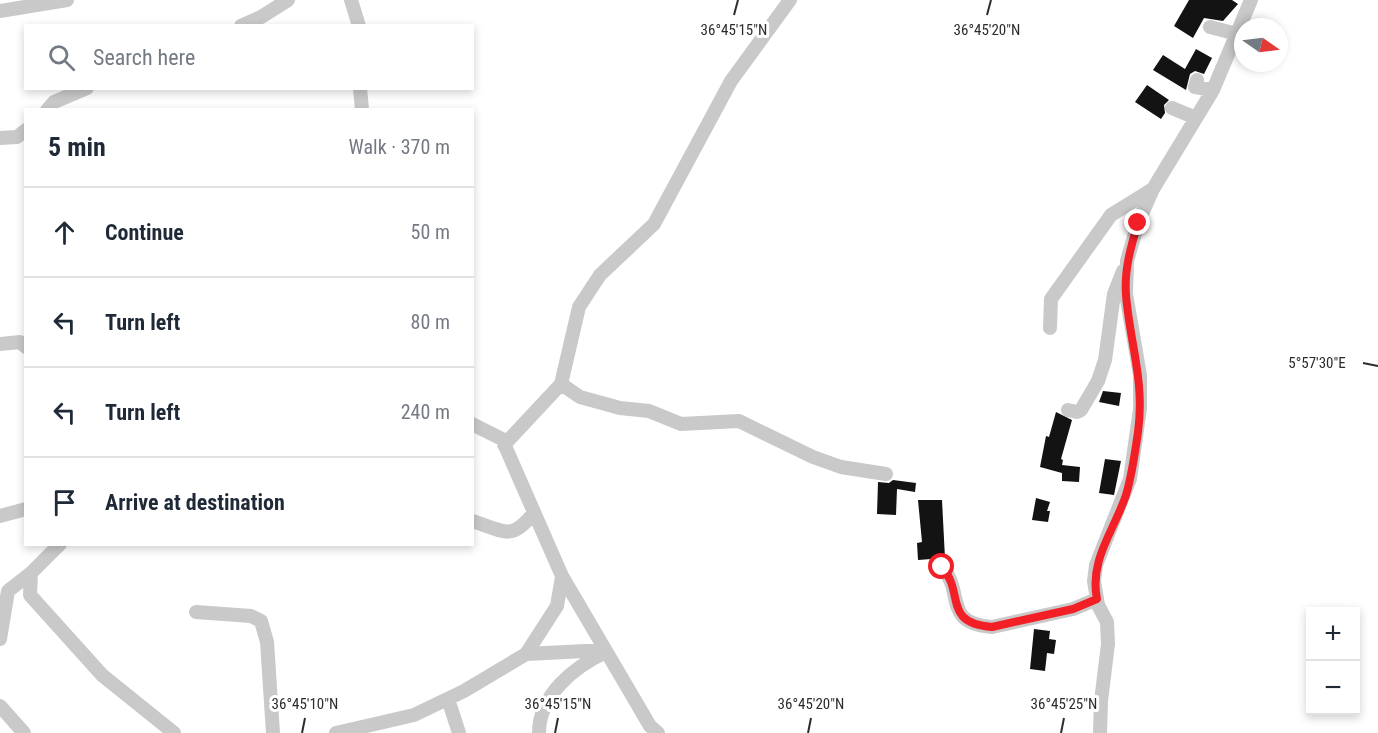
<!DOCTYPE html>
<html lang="en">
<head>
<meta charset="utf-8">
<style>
	body { margin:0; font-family:"Roboto Condensed",sans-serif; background:#f6f6f7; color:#1f2937 }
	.controls { position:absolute; right:18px; bottom:18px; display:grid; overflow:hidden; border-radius:0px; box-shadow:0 3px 9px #0003 }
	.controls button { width:54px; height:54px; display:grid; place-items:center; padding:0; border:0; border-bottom:2px solid #e0e1e3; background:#fff; color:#1f2937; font:30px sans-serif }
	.compass { position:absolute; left:1234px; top:18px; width:54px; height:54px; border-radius:50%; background:#fff; box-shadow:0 3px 9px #0003; rotate:104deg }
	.stop { position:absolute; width:18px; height:18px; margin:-14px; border:4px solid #f21f27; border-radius:50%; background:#fff }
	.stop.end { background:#f21f27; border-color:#fff; box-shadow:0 2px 6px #0008 }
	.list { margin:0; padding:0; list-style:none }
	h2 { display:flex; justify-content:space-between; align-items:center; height:78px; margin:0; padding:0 24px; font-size:26px }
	h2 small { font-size:20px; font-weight:400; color:#747a83 }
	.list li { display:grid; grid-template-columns:39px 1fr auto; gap:18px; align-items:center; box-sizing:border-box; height:90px; padding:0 24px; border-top:2px solid #e0e1e3 }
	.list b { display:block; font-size:22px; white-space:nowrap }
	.list em { font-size:20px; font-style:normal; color:#747a83 }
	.icon { flex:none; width:33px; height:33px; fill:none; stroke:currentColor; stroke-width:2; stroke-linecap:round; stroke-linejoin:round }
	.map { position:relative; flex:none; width:1378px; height:733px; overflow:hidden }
	.search { position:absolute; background:#fff; box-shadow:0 3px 9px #0003; left:24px; top:24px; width:450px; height:66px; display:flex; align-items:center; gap:15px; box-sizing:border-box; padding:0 21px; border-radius:0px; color:#747a83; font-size:22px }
	.panel { position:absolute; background:#fff; box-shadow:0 3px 9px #0003; left:24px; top:108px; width:450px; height:438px; border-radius:0px }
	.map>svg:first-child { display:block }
	.building { fill:#131313 }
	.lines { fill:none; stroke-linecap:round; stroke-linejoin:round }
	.minor { stroke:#c9c9c9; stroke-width:14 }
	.route { stroke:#f21f27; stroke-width:8 }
	.ticks { fill:none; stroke:#2c2c2c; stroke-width:2 }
	.ticks-label { font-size:15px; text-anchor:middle; fill:#2c2c2c; stroke:#fff; stroke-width:6; stroke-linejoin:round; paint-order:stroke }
</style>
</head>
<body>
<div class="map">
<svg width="1378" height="733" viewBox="0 0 1378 733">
	<rect width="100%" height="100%" fill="#fff"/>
	<path class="building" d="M 1189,0 L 1232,0 L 1238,4 L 1223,21 L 1204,18 L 1193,38 L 1174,26 Z
		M 1196,49 L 1212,58 L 1204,74 L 1195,71 L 1190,74 L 1186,90 L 1153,70 L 1163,55 L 1185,69 Z
		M 1147,85 L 1169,100 L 1164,105 L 1165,113 L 1161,119 L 1135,102 Z
		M 1103,391 L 1121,393 L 1119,406 L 1099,402 Z
		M 1056,412 L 1072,420 L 1061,459 L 1063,460 L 1062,465 L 1080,467 L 1079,482 L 1062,481 L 1062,473 L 1040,467 L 1046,436 L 1049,437 Z
		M 1105,459 L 1121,461 L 1114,495 L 1099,493 Z
		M 893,480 L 916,483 L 915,492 L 897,489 L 896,515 L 877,514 L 878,482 L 889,483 Z
		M 1036,498 L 1050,502 L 1047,511 L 1050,511 L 1048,522 L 1032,520 Z
		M 918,500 L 942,500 L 945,558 L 918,560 L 917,543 L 922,542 Z
		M 1034,629 L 1050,631 L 1049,639 L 1056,640 L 1054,654 L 1047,653 L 1045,671 L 1030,669 Z"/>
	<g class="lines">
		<path class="minor" d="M 351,0 L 359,26
			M 0,11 L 67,0
			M 241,26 L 261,17 L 288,0
			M 1210,27 L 1237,34
			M 1197,80 L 1195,87 L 1213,90
			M 360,88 L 362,110
			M 1172,108 L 1196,118
			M 47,110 L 54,102 L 87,88
			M 0,138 L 17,137 L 26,130
			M 1050,328 L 1051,299 L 1111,215 L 1153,189
			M 0,344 L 20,342 L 26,347
			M 561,384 L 580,397 L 620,408 L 649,411 L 681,424 L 739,421 L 813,457 L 841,467 L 886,474
			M 1068,410 L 1077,412 L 1081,410 L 1098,381 L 1105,360 L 1114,294 L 1123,271
			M 472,424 L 502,439 L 562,576 L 650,726 L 658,733
			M 504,445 L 561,384 L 579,307 L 600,275 L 654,224 L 731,81 L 790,0
			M 0,516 L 26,509
			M 472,521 C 505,531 510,542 534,513
			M 60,544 L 31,573 L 30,595 L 102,675 L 174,733
			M 942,567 C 965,593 942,623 992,627 L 1073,609 L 1097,599
			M 196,612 L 251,616 L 261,621 L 267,642 L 273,733
			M 0,639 L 8,591 L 31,573
			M 526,654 L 605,650
			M 448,699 L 459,733
			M 0,706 L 24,733
			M 336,733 L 414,715 L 464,691 L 526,654 L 557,606 L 562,577
			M 539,733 C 539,695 574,667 606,652
			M 1100,733 L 1101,701 L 1108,644 L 1107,622 L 1098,605 L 1094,581 L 1096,565 L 1130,479 L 1140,409 L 1140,375 L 1126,294 L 1127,261 L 1138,223 L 1153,189 L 1213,90 L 1251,0"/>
	</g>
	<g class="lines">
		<path class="route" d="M 942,567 C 965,593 942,623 992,627 L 1073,609 L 1097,599 C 1089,560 1114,531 1126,495 C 1132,475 1135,453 1138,432 C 1145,381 1130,344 1126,295 C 1124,270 1131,246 1138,223"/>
	</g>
	<path class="ticks" d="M 734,15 L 738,0M 987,15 L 991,0M 1363,363 L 1378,366M 302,733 L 305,718M 555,733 L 558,718M 808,733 L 811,718M 1061,733 L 1064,718"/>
	<g class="ticks-label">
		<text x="734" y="35">36°45'15"N</text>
		<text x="987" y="35">36°45'20"N</text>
		<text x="1317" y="368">5°57'30"E</text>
		<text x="305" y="709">36°45'10"N</text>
		<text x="558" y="709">36°45'15"N</text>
		<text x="811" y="709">36°45'20"N</text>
		<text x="1064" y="709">36°45'25"N</text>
	</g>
</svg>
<div class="controls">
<button>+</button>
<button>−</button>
</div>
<svg class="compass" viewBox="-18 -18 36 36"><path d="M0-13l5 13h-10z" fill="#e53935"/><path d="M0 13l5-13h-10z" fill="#747a83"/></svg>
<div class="stop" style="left:942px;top:567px"></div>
<div class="stop end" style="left:1138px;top:223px"></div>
<div class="search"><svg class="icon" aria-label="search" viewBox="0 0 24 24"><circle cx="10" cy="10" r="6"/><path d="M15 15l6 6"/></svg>Search here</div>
<section class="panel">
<h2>5 min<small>Walk · 370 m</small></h2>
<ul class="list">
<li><svg class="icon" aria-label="ahead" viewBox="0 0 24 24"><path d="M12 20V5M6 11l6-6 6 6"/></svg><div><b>Continue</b></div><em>50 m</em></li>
<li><svg class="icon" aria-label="left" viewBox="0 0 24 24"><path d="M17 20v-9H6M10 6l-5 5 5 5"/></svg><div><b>Turn left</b></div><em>80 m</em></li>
<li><svg class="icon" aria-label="left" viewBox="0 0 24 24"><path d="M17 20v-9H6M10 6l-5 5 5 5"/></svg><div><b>Turn left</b></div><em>240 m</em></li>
<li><svg class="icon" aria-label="arrive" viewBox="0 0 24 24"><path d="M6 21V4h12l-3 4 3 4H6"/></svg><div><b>Arrive at destination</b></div></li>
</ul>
</section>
</div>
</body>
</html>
